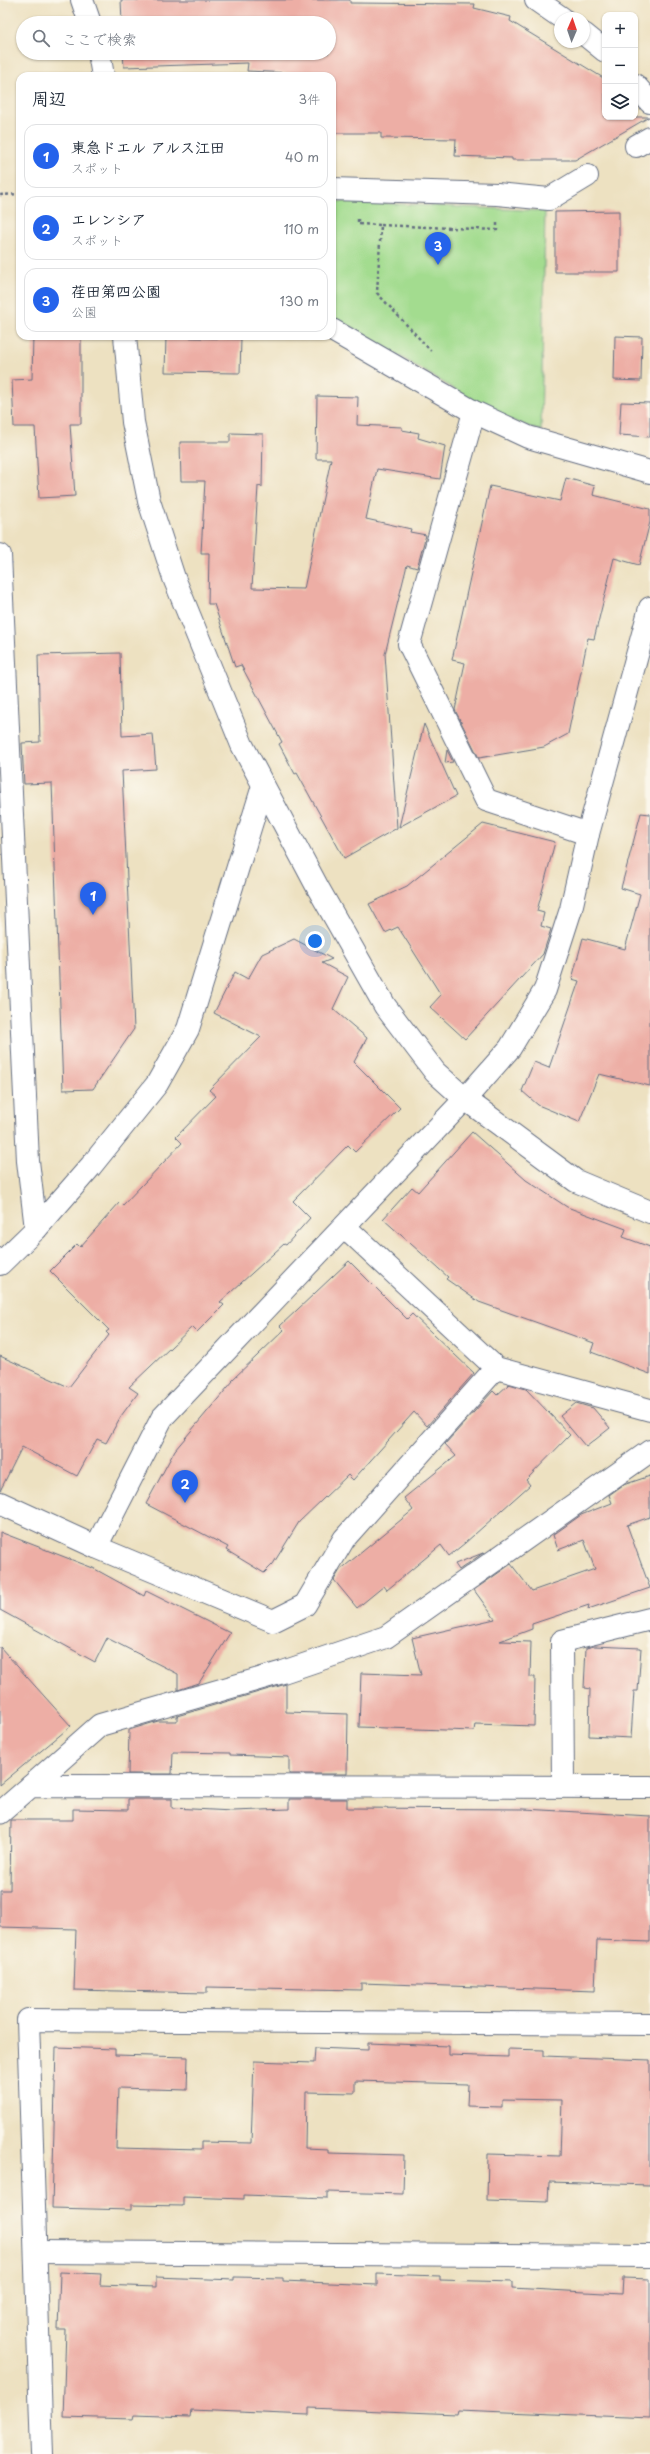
<!DOCTYPE html>
<html lang="ja">
<head>
<meta charset="utf-8">
<style>
  body { margin:0; font-family:"Playpen Sans","Klee One",sans-serif; background:#f2f2f3; color:#1f2937 }
  .controls { position:absolute; right:12px; top:12px; display:grid; overflow:hidden; border-radius:8px; box-shadow:0 1px 3px #0004 }
  .controls button { width:36px; height:36px; display:grid; place-items:center; padding:0; border:0; border-bottom:1px solid #e0e1e3; background:#fff; color:#1f2937; font:20px sans-serif }
  .compass { position:absolute; left:554px; top:12px; width:36px; height:36px; border-radius:50%; background:#fff; box-shadow:0 1px 3px #0004; rotate:2deg }
  .you { position:absolute; left:315px; top:941px; width:14px; height:14px; margin:-10px; border:3px solid #fff; border-radius:50%; background:#1a73e8; box-shadow:0 0 0 6px #1a73e833 }
  .badge { display:grid; place-items:center; width:26px; height:26px; border-radius:50%; background:#2563eb; color:#fff; font-size:13px; font-weight:700 }
  .pin { position:absolute; translate:-50% -33px; filter:drop-shadow(0 1px 2px #0008) }
  .pin::after { content:''; position:absolute; top:21px; width:14px; height:12px; background:inherit; clip-path:polygon(0 0,100% 0,50% 100%) }
  .list { margin:0; padding:0; list-style:none }
  h2 { display:flex; justify-content:space-between; align-items:center; height:52px; margin:0; padding:0 16px; font-size:17px }
  h2 small { font-size:13px; font-weight:400; color:#747a83 }
  .list li { display:grid; grid-template-columns:26px 1fr auto; gap:12px; align-items:center; box-sizing:border-box; height:64px; margin:0 8px 8px; padding:0 8px; border:1px solid #e0e1e3; border-radius:12px }
  .list b { display:block; font-size:15px; white-space:nowrap }
  .list p { margin:0; font-size:13px; white-space:nowrap; color:#747a83 }
  .list em { font-size:13px; font-style:normal; color:#747a83 }
  .icon { flex:none; width:22px; height:22px; fill:none; stroke:currentColor; stroke-width:2; stroke-linecap:round; stroke-linejoin:round }
  .map { position:relative; flex:none; width:650px; height:2454px; overflow:hidden }
  .search { position:absolute; background:#fff; box-shadow:0 1px 3px #0004; left:16px; top:16px; width:320px; height:44px; display:flex; align-items:center; gap:10px; box-sizing:border-box; padding:0 14px; border-radius:22px; color:#747a83; font-size:15px }
  .panel { position:absolute; background:#fff; box-shadow:0 1px 3px #0004; left:16px; top:72px; width:320px; height:268px; border-radius:12px }
  .map>svg:first-child { display:block }
  .green { fill:#a3dc8f; stroke:#5f8676 }
  .building { fill:#edaea5 }
  .lines { fill:none; stroke-linecap:round; stroke-linejoin:round }
  .minor-casing { stroke:#646d81; stroke-width:24 }
  .path { stroke:#646d81; stroke-width:2.5; stroke-dasharray:3 3; stroke-linecap:butt }
  .minor { stroke:#fff; stroke-width:22 }
</style>
</head>
<body>
<div class="map">
<svg width="650" height="2454" viewBox="0 0 650 2454">
  <rect width="100%" height="100%" fill="#fbf7ec"/>
  <filter id="ink" filterUnits="userSpaceOnUse"><feTurbulence type="fractalNoise" baseFrequency=".025" numOctaves="2"/><feDisplacementMap in="SourceGraphic" scale="8" xChannelSelector="R" yChannelSelector="G"/><feConvolveMatrix kernelMatrix="1 2 1 2 8 2 1 2 1" color-interpolation-filters="sRGB"/></filter>
  <filter id="wash" filterUnits="userSpaceOnUse"><feTurbulence type="fractalNoise" baseFrequency=".012" numOctaves="4" result="noise"/><feDisplacementMap in="SourceGraphic" scale="16" xChannelSelector="R" yChannelSelector="G"/><feGaussianBlur stdDeviation="0.9" result="paint"/><feColorMatrix in="noise" values="0 0 0 0 0 0 0 0 0 0 0 0 0 0 0 0 0 1.4 0 .05"/><feComposite in="paint" operator="in"/></filter>
  <g filter="url(#wash)">
    <rect width="100%" height="100%" fill="#ede1c1"/>
    <polygon class="green" points="332,201 545,211 541,431 497,415 350,326 332,318"/>
    <g id="blocks">
      <g class="building">
        <polygon points="121,0 350,0 350,3 475,4 474,8 511,17 510,21 605,79 605,117 649,117 575,160 512,160 512,158 455,156 456,139 381,138 381,133 332,133 332,75 247,71 248,63 124,67 123,53 329,53 329,23 122,23"/>
        <polygon points="619,211 619,272 555,272 555,212"/>
        <polygon points="33,336 81,336 81,424 70,424 75,496 39,498 35,427 14,427 12,380 32,379"/>
        <polygon points="615,336 642,337 641,381 614,380"/>
        <polygon points="166,337 241,339 240,373 165,372"/>
        <polygon points="317,396 358,397 357,425 402,427 402,430 419,433 418,438 445,446 440,479 377,469 366,519 411,529 410,532 426,535 417,568 407,565 385,654 397,828 344,858 297,773 295,774 279,744 282,742 241,665 235,667 214,604 208,604 209,553 201,553 205,481 181,481 180,442 230,442 230,433 263,434 262,487 258,486 252,588 304,589 331,459 316,459"/>
        <polygon points="621,402 650,403 650,437 619,435"/>
        <polygon points="566,478 595,486 593,495 650,509 650,522 639,565 614,558 594,639 588,638 568,734 544,747 479,758 455,710 465,663 452,660 490,486 560,501"/>
        <polygon points="120,653 122,736 153,734 156,769 122,771 134,1029 93,1089 63,1090 52,783 24,784 22,743 40,742 38,655"/>
        <polygon points="424,724 456,796 399,827"/>
        <polygon points="447,750 453,762 445,763"/>
        <polygon points="641,813 650,814 650,1086 599,1074 579,1122 538,1105 522,1091 534,1062 549,1068 579,981 572,979 583,938 625,949 640,894 621,888"/>
        <polygon points="483,824 555,842 537,911 544,913 541,926 551,929 543,954 465,1039 430,1007 441,995 398,927 385,933 369,904 407,886"/>
        <polygon points="294,939 332,959 322,963 348,977 333,1009 367,1038 354,1062 400,1108 355,1152 348,1145 293,1201 310,1218 286,1245 284,1244 220,1302 224,1305 197,1332 192,1327 129,1387 138,1393 121,1416 106,1443 97,1439 77,1476 22,1447 0,1491 0,1356 69,1387 109,1335 106,1332 109,1330 50,1271 77,1244 80,1247 119,1203 122,1206 182,1143 176,1137 216,1096 209,1090 261,1037 214,1013 235,972 248,979 262,954"/>
        <polygon points="472,1132 526,1180 567,1207 626,1229 623,1237 650,1247 650,1374 591,1352 594,1343 479,1302 446,1279 448,1277 383,1219 412,1187 418,1192"/>
        <polygon points="349,1261 407,1319 412,1314 474,1373 427,1426 414,1412 353,1480 348,1475 299,1522 273,1564 264,1573 226,1550 228,1547 146,1504 175,1450 233,1381 232,1380 284,1330 280,1326"/>
        <polygon points="509,1384 526,1389 570,1435 526,1480 530,1485 465,1543 449,1556 441,1545 387,1590 384,1586 357,1608 334,1580 340,1570 413,1510 404,1498 456,1456 445,1444 493,1391 497,1395"/>
        <polygon points="576,1403 593,1408 610,1428 586,1447 560,1416"/>
        <polygon points="650,1476 650,1517 627,1525 650,1588 588,1609 589,1605 532,1624 532,1629 500,1641 531,1642 530,1677 535,1677 534,1726 475,1724 474,1731 359,1727 361,1673 421,1675 412,1638 495,1619 474,1590 511,1564 532,1591 595,1569 584,1540 558,1550 553,1535 581,1515 612,1503 609,1495 623,1485"/>
        <polygon points="0,1532 93,1568 144,1596 146,1591 230,1633 199,1683 178,1690 178,1674 107,1638 95,1662 0,1610"/>
        <polygon points="483,1553 459,1570 455,1564"/>
        <polygon points="594,1646 641,1648 638,1691 634,1691 631,1738 589,1736 590,1689 584,1688 586,1648"/>
        <polygon points="0,1647 71,1726 0,1785"/>
        <polygon points="286,1684 286,1712 348,1714 347,1774 289,1774 289,1757 230,1755 230,1753 173,1752 172,1774 128,1774 129,1730 158,1721 177,1721 177,1716"/>
        <polygon points="128,1799 172,1799 172,1808 233,1811 289,1809 289,1799 347,1799 347,1808 524,1809 650,1816 650,1942 597,1940 595,1991 361,1983 361,1990 207,1987 207,1993 74,1990 76,1929 0,1927 0,1890 10,1890 11,1820 73,1820 73,1809 128,1810"/>
        <polygon points="368,2043 449,2046 449,2055 508,2057 508,2049 544,2050 544,2056 650,2060 650,2185 549,2182 548,2202 487,2200 488,2154 560,2156 562,2100 502,2099 502,2107 467,2106 468,2084 355,2081 355,2093 306,2092 305,2148 328,2149 328,2153 404,2155 403,2194 327,2192 327,2198 244,2195 244,2199 183,2197 183,2206 131,2205 131,2210 52,2208 56,2047 115,2049 115,2055 188,2057 187,2090 118,2088 116,2148 201,2150 201,2142 251,2143 254,2061 314,2063 315,2048 368,2050"/>
        <polygon points="60,2272 101,2274 100,2285 156,2287 156,2277 234,2280 234,2277 283,2278 283,2281 377,2285 377,2274 440,2276 440,2280 512,2282 512,2288 622,2294 623,2278 650,2279 650,2418 458,2410 457,2414 309,2408 309,2415 191,2410 190,2417 134,2415 133,2419 63,2417 66,2330 58,2330"/>
      </g>
    </g>
  </g>
  <g filter="url(#ink)">
    <use href="#blocks" fill-opacity="0" stroke="#646d81" stroke-width="1"/>
    <g class="lines">
      <defs>
        <g id="minor">
          <polyline points="82,0 90,23"/>
          <polyline points="536,0 562,18"/>
          <polyline points="584,34 605,51"/>
          <polyline points="99,53 103,76"/>
          <polyline points="635,85 650,102"/>
          <polyline points="636,146 650,138"/>
          <polyline points="332,189 497,194 549,199 587,176"/>
          <polyline points="332,330 474,412 528,437 650,472"/>
          <polyline points="125,336 133,422 149,501 174,578 242,745 318,888 385,1006 435,1072 465,1099 576,1181 650,1212"/>
          <polyline points="474,412 409,644 486,800 588,834"/>
          <polyline points="0,555 28,1161 36,1229"/>
          <polyline points="345,1227 496,1368 650,1410"/>
          <polyline points="0,1264 36,1229 91,1166 157,1084 188,1029 263,786"/>
          <polyline points="0,1503 96,1547 273,1621 305,1605 344,1539 496,1368"/>
          <polyline points="96,1547 162,1418 465,1099 510,1048 545,990 571,909 588,834 650,608"/>
          <polyline points="563,1785 562,1641 650,1619"/>
          <polyline points="31,1786 100,1725 283,1672 386,1637 650,1451"/>
          <polyline points="0,1813 31,1786 650,1787"/>
          <polyline points="36,2252 650,2256"/>
          <polyline points="42,2454 28,2020 650,2024"/>
        </g>
      </defs>
      <use href="#minor" class="minor-casing"/>
      <g class="path">
        <polyline points="0,195 20,194"/>
        <polyline points="358,219 358,224 381,225 377,293 431,351"/>
        <polyline points="381,225 497,230 497,223"/>
      </g>
      <use href="#minor" class="minor"/>
    </g>
  </g>
</svg>
<div class="controls">
<button>+</button>
<button>−</button>
<button><svg class="icon" aria-label="layers" viewBox="0 0 24 24"><path d="M12 4l9 5-9 5-9-5zM3 14l9 5 9-5"/></svg></button>
</div>
<svg class="compass" viewBox="-18 -18 36 36"><path d="M0-13l5 13h-10z" fill="#e53935"/><path d="M0 13l5-13h-10z" fill="#747a83"/></svg>
<div class="you"></div>
<div class="pin badge" style="left:93px;top:915px">1</div>
<div class="pin badge" style="left:185px;top:1503px">2</div>
<div class="pin badge" style="left:438px;top:265px">3</div>
<div class="search"><svg class="icon" aria-label="search" viewBox="0 0 24 24"><circle cx="10" cy="10" r="6"/><path d="M15 15l6 6"/></svg>ここで検索</div>
<section class="panel">
<h2>周辺<small>3件</small></h2>
<ul class="list">
<li><span class="badge">1</span><div><b>東急ドエル アルス江田</b><p>スポット</p></div><em>40 m</em></li>
<li><span class="badge">2</span><div><b>エレンシア</b><p>スポット</p></div><em>110 m</em></li>
<li><span class="badge">3</span><div><b>荏田第四公園</b><p>公園</p></div><em>130 m</em></li>
</ul>
</section>
</div>
</body>
</html>
